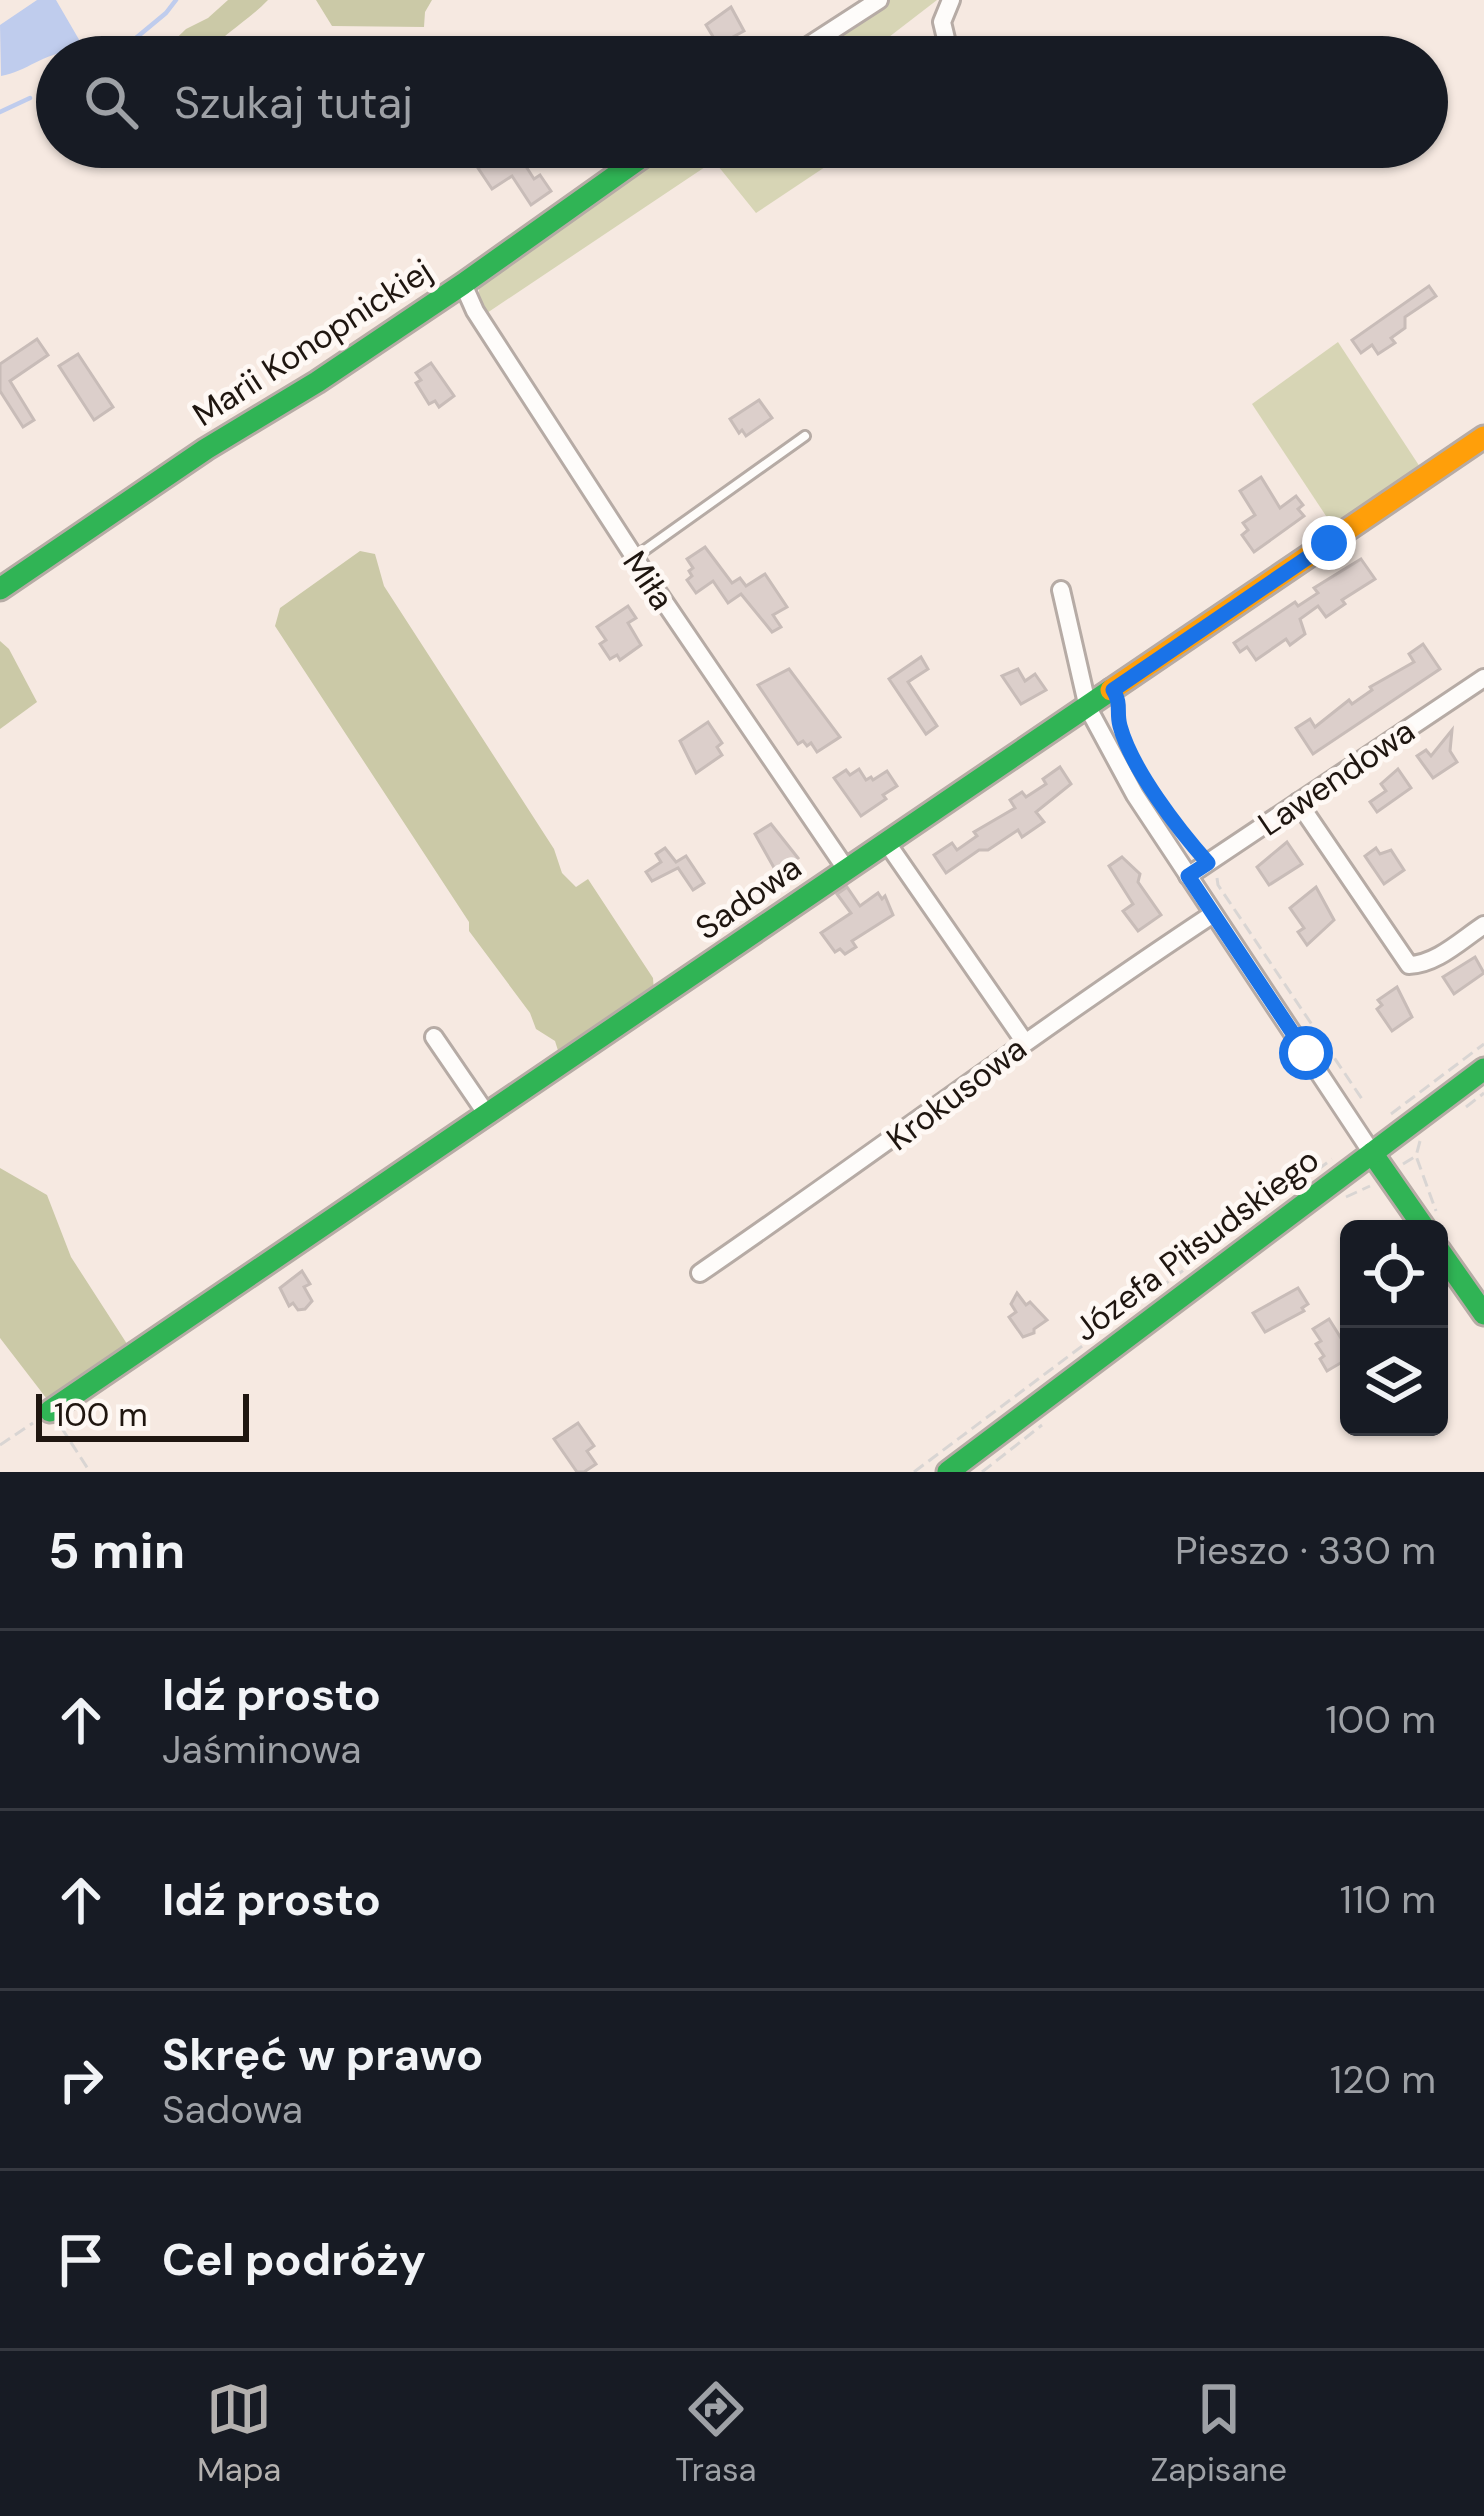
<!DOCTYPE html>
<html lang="pl">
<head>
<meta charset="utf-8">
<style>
  body { margin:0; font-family:"DM Sans",sans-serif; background:#242831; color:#f1f3f6 }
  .controls { position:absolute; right:36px; bottom:36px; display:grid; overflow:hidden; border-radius:18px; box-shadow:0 3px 9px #0004 }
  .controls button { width:108px; height:108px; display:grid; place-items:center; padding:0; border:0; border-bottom:3px solid #363941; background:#171b24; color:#f1f3f6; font:60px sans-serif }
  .scale { position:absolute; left:36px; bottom:30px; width:213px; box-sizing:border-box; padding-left:12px; border:6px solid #1f1610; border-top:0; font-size:33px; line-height:42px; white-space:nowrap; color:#1f1610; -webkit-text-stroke:9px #fef8f4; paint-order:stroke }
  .stop { position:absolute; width:36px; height:36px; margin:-27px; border:9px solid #1a73e8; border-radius:50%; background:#fff }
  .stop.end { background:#1a73e8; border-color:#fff; box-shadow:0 3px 12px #0008 }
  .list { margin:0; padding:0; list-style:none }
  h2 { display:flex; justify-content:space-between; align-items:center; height:156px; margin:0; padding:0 48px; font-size:51px }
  h2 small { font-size:39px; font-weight:400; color:#9ea1a6 }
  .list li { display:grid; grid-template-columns:78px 1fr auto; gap:36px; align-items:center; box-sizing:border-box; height:180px; padding:0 48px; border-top:3px solid #363941 }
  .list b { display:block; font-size:45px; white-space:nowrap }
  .list p { margin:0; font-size:39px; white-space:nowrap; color:#9ea1a6 }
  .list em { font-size:39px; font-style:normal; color:#9ea1a6 }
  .icon { flex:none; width:66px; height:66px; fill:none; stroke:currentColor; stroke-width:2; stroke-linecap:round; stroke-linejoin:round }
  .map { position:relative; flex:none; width:1484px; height:1472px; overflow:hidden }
  .search { position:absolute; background:#171b24; box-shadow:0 3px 9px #0004; left:36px; right:36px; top:36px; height:132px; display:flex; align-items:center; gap:30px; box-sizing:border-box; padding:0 42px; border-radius:66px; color:#9ea1a6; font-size:45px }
  .sheet { height:876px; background:#171b24 }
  nav { display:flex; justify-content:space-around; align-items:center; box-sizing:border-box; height:168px; border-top:3px solid #363941; background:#171b24; font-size:33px; color:#9ea1a6 }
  nav a { display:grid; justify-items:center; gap:6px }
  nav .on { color:#b4b1af }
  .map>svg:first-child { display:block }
  .green { fill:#d7d5b5 }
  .forest { fill:#cbc9a7 }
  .water { fill:#bfcced }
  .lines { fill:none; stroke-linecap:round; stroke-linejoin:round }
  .stream { stroke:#bfcced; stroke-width:4.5 }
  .building { fill:#dccfcb; stroke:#c8bcb8; stroke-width:3 }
  .lane-casing { stroke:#b6aba5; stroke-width:14 }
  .street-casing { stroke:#b6aba5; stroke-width:22 }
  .fast-casing { stroke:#b6aba5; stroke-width:27 }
  .slow-casing { stroke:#b6aba5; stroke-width:27 }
  .path { stroke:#d9d5d3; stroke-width:3; stroke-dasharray:12 6; stroke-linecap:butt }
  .lane { stroke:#fefcfa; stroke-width:8 }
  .street { stroke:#fefcfa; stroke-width:16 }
  .fast { stroke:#30b455; stroke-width:21 }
  .slow { stroke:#ff9f0a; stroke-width:21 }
  .route { stroke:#1a73e8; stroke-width:15 }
  .labels { text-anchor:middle; stroke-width:10; stroke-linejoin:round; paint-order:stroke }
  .street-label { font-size:33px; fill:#1f1610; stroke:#fef8f4 }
</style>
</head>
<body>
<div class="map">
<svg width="1484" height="1472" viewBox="0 0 1484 1472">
  <rect width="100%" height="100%" fill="#f6e9e1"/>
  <g class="green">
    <polygon points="886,0 937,0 863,57 804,57"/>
    <polygon points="674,147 855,147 756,213 714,161 487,313 479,301 479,284"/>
    <polygon points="1338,342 1420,467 1334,528 1252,404"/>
  </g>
  <g class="forest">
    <path d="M 228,0 L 268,0 C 248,21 223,34 203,57 L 157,57 L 186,29 L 208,18 Z"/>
    <polygon points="316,0 432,0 425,12 424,27 332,26"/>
    <polygon points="360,551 375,554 384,586 554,849 562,873 576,887 588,879 653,978 654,992 561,1060 555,1041 536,1029 530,1013 469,931 469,922 275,626 280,608"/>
    <polygon points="0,641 9,649 37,702 0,729"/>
    <polygon points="0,1168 47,1195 71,1257 129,1347 50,1403 0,1338"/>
  </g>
  <path class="water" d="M 37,0 L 56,0 L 81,43 L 71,52 C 45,52 26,72 1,76 L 0,25 Z"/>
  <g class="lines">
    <g class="stream">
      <polyline points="113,57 166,13 176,0"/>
      <polyline points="42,93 57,85"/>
      <polyline points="0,112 30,98"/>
    </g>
  </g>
  <g class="building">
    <polygon points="731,7 744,31 718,45 706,25"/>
    <polygon points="515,147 534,147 520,157 534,179 540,175 551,191 531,205 512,176 492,189 478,168"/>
    <polygon points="1429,286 1436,296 1405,317 1405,328 1391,338 1395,343 1378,354 1372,345 1361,353 1352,340"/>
    <polygon points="37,339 48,355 10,381 34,420 23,427 0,391 0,364"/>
    <polygon points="78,354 113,407 94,420 59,366"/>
    <polygon points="431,363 454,396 439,407 435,401 429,404 416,383 421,380 416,373"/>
    <polygon points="759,400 772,418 746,436 742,430 739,433 730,419"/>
    <polygon points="1261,477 1280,508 1296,496 1303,505 1298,509 1304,516 1254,552 1242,535 1248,530 1243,523 1255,515 1240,491"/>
    <polygon points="705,547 732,583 740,578 746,586 765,574 787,607 773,615 781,627 772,632 741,594 728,603 713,581 696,593 687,580 692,576 689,571 693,568 687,559"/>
    <polygon points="1361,559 1375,579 1342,600 1345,604 1326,617 1318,606 1300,619 1305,634 1290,645 1286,639 1256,660 1247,647 1240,652 1234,643 1295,602 1298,606 1318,593 1314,588"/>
    <polygon points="628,606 636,618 628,623 641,645 620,660 617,655 610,659 600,644 606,640 597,627"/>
    <polygon points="1423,644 1440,669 1313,754 1296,728 1310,719 1315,727 1349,700 1352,704 1372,690 1370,687 1414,662 1409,654"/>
    <polygon points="921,657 928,669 908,682 937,726 926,734 889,679"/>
    <polygon points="789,669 840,737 817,752 811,743 807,746 803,741 798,744 758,685"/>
    <polygon points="1018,669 1025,681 1035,674 1046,690 1021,704 1002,676"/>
    <polygon points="708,722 722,743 717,747 722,755 696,773 680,741"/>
    <polygon points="1452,730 1450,751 1457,762 1433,778 1417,756 1426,750 1431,756"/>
    <polygon points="1060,767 1071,784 1036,812 1044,822 1022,837 1018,830 988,850 979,850 946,873 934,855 952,843 957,850 977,836 974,832 1015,808 1010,800 1022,792 1026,797 1046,784 1043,779"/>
    <polygon points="859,769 866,780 871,777 873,780 887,771 897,786 883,795 886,799 861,816 834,778 846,770 850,775"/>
    <polygon points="1398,769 1411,788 1377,812 1370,802 1386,791 1381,784"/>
    <polygon points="771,824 798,858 777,873 755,834"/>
    <polygon points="1287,842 1302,864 1269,885 1257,867"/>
    <polygon points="665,848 676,862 686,856 704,883 693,890 678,868 652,881 646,872 661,862 656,854"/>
    <polygon points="1376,848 1380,854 1391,850 1404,870 1384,884 1365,856"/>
    <polygon points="1122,857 1140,874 1138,882 1161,915 1138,931 1123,911 1133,904 1109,866"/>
    <polygon points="847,887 860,906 878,893 882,899 885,896 893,915 852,941 856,947 845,954 840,949 835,952 821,933 851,913 837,894"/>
    <polygon points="1316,887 1334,920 1307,945 1298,932 1304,928 1290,908"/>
    <polygon points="1475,957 1484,973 1454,994 1443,977"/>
    <polygon points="1397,987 1412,1017 1392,1031 1377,1009 1382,1005 1378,1000"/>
    <polygon points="302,1271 310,1284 304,1287 312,1301 305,1309 298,1310 293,1303 289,1306 280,1288"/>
    <polygon points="1298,1288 1308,1304 1302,1308 1304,1311 1265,1332 1253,1313"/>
    <polygon points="1017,1293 1026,1305 1030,1302 1047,1320 1034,1329 1034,1333 1023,1337 1009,1317 1016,1312 1011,1304"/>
    <polygon points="1329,1319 1349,1351 1349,1358 1327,1371 1320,1359 1324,1356 1316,1344 1321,1341 1313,1329"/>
    <polygon points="578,1423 594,1446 587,1451 596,1464 584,1472 577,1472 554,1439"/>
  </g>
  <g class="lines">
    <defs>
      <polyline id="lane" points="635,557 805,436"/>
      <g id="street">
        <polyline points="948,47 942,22 951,0"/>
        <polyline points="791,57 879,0"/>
        <polyline points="463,284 475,311 646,575 846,869"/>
        <polyline points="1061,590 1088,708 1135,795 1372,1153"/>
        <path d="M 1298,802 L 1409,965 C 1437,964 1461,940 1484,925"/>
        <polyline points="887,843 1024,1041"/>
        <polyline points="1188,876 1484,678"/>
        <polyline points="434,1037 488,1116"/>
        <path d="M 700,1273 C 872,1155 1039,1029 1213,914"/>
      </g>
      <g id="fast">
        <polyline points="0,589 206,449 317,382 463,284 656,147"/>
        <polyline points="1372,1153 1425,1229"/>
        <polyline points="1439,1250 1484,1314"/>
        <polyline points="50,1411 1111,690"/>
        <polyline points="948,1472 1484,1069"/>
      </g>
      <polyline id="slow" points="1111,690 1484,437"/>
    </defs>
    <use href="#lane" class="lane-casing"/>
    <use href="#street" class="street-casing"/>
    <use href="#fast" class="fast-casing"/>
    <use href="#slow" class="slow-casing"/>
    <g class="path">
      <polyline points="1120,704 1119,724 1145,775 1198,851"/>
      <polyline points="1217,878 1218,885 1364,1102"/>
      <polyline points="1466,1107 1484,1093"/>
      <polyline points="1391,1114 1484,1044"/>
      <polyline points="1420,1141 1416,1156 1436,1211"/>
      <polyline points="1403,1164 1416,1156"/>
      <polyline points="1346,1197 1370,1186"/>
      <polyline points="61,1427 90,1472"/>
      <polyline points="0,1445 33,1423"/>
      <polyline points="914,1472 1332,1159"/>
      <polyline points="982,1472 1042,1425"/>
    </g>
    <use href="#lane" class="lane"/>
    <use href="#street" class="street"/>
    <use href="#fast" class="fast"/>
    <use href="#slow" class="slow"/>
  </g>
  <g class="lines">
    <path class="route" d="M 1306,1053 L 1188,876 L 1208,863 C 1178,829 1132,770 1120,726 C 1116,712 1122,704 1113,690 L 1329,543"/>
  </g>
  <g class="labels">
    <g class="street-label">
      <text transform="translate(312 342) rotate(-33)" y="12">Marii Konopnickiej</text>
      <text transform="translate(649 580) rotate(56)" y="12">Miła</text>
      <text transform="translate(1336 777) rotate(-34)" y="12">Lawendowa</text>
      <text transform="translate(748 897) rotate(-35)" y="12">Sadowa</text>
      <text transform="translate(956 1093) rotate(-37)" y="12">Krokusowa</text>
      <text transform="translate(1196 1244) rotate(-37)" y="12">Józefa Piłsudskiego</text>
    </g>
  </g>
</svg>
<div class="controls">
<button><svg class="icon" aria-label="locate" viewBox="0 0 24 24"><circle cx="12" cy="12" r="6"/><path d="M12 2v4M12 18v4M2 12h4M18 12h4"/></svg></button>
<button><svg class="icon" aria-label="layers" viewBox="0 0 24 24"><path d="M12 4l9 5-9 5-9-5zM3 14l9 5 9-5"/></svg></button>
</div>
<div class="scale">100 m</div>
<div class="stop" style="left:1306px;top:1053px"></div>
<div class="stop end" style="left:1329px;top:543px"></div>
<div class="search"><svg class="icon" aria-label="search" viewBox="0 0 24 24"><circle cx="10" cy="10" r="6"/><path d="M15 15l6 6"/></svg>Szukaj tutaj</div>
</div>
<section class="sheet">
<h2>5 min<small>Pieszo · 330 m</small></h2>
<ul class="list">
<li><svg class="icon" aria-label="ahead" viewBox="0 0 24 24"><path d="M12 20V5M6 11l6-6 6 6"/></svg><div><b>Idź prosto</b><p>Jaśminowa</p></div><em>100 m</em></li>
<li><svg class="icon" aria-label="ahead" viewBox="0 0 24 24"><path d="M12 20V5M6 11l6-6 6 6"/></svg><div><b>Idź prosto</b></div><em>110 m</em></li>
<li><svg class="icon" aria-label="right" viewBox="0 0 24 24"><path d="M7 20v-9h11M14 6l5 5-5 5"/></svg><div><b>Skręć w prawo</b><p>Sadowa</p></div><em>120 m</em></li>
<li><svg class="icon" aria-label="arrive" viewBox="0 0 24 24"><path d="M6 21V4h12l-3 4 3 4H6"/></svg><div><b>Cel podróży</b></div></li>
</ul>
</section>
<nav>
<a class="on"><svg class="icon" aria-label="map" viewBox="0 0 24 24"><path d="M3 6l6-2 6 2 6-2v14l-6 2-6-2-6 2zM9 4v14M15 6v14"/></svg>Mapa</a>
<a><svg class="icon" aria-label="directions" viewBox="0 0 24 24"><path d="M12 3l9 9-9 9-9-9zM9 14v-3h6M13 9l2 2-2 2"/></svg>Trasa</a>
<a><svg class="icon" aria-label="saved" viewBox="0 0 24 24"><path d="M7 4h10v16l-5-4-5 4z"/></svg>Zapisane</a>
</nav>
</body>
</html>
